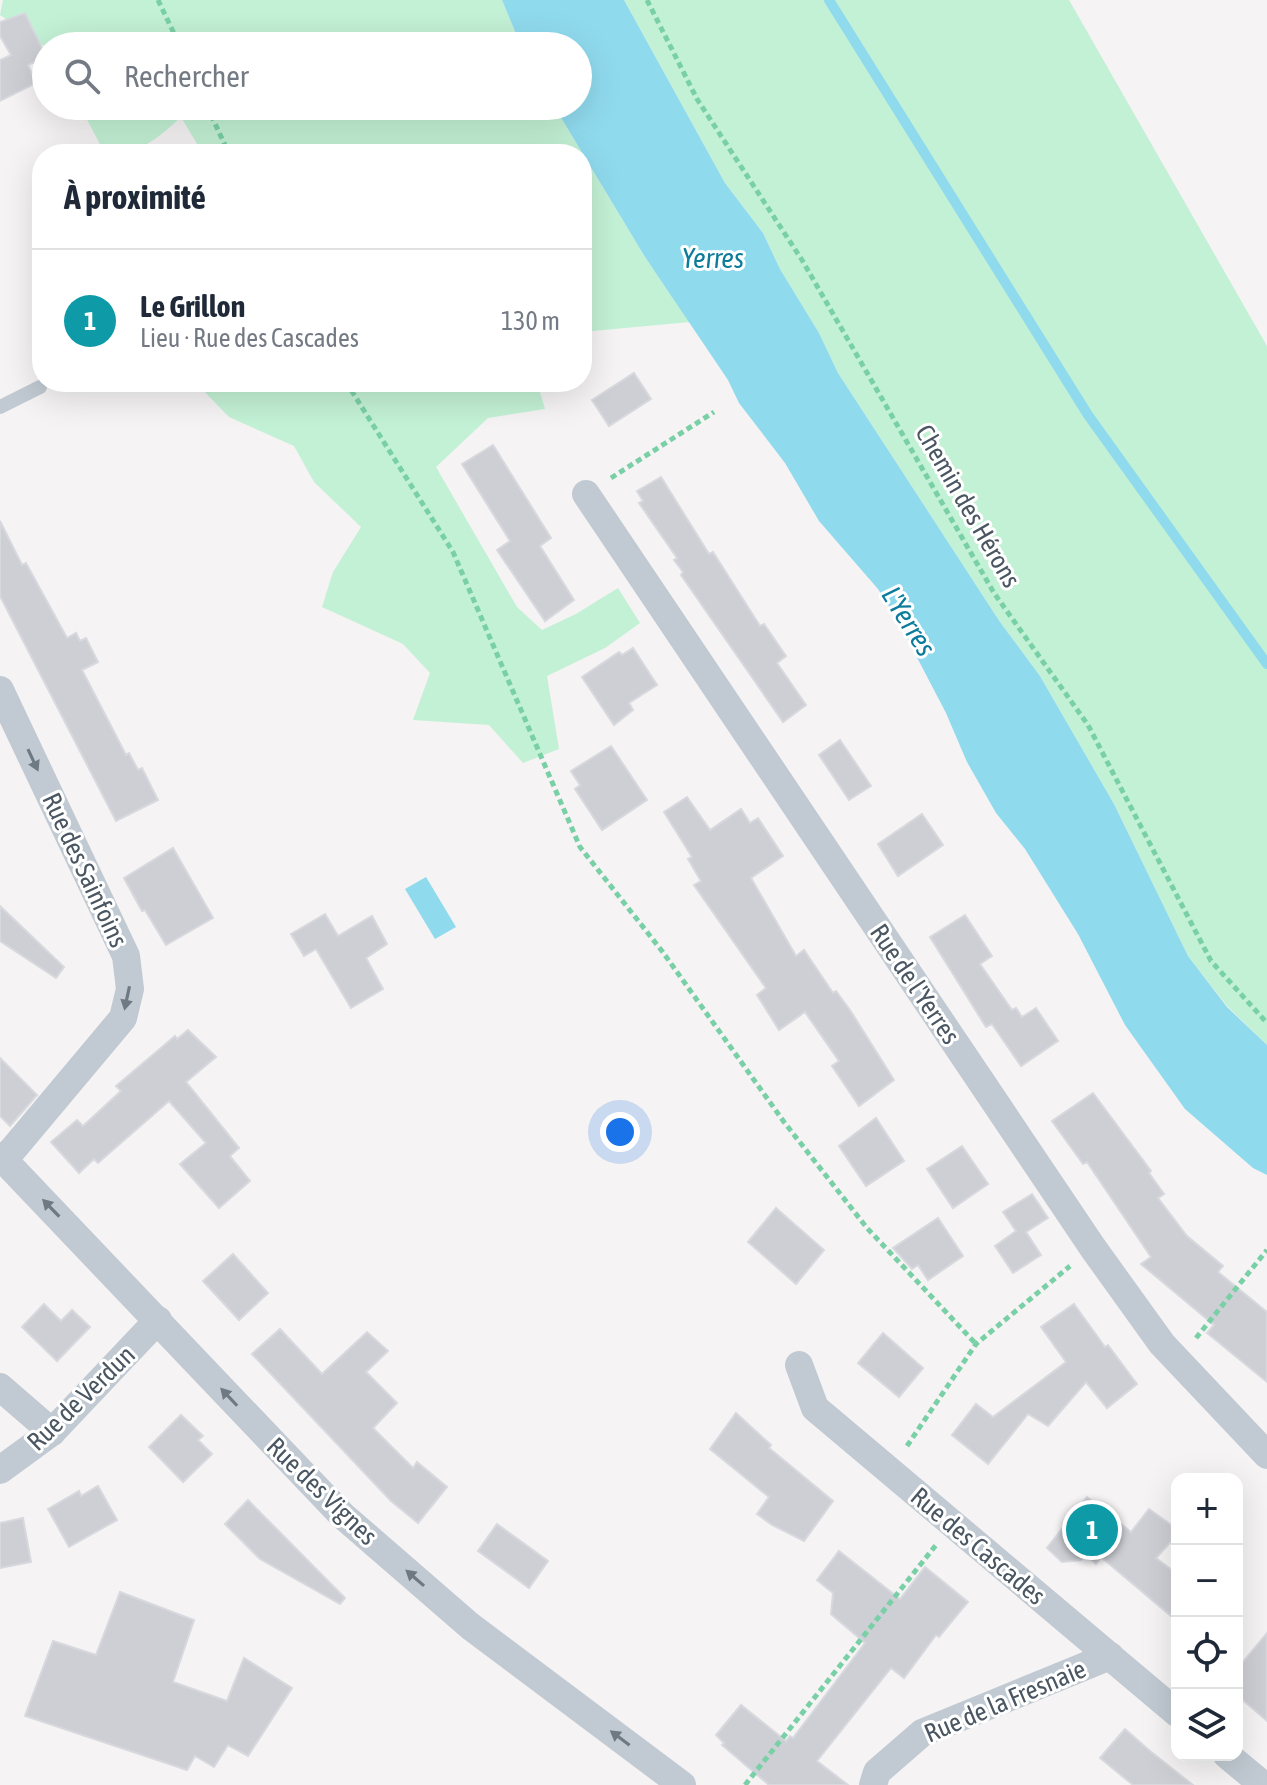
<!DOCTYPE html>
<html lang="fr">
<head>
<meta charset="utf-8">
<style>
  body { margin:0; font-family:"Asap Condensed",sans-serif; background:#f6f6f7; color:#1f2937 }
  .controls { position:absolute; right:24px; bottom:24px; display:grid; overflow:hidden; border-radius:16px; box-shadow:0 8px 32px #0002 }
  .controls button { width:72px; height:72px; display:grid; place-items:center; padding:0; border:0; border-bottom:2px solid #e0e1e3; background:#fff; color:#1f2937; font:40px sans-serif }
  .you { position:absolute; left:620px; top:1132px; width:28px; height:28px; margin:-20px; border:6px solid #fff; border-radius:50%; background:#1a73e8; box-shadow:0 0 0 12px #1a73e833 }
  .badge { display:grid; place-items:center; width:52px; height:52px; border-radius:50%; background:#0b8043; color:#fff; font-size:26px; font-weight:700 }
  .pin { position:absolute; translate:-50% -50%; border:4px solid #fff; box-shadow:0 2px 8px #0006 }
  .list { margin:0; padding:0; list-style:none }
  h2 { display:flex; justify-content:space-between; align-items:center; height:104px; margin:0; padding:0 32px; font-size:34px }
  h2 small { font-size:26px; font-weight:400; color:#747a83 }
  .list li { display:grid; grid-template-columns:52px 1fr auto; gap:24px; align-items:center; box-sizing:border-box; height:144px; padding:0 32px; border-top:2px solid #e0e1e3 }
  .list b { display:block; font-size:30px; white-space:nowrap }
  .list p { margin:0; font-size:26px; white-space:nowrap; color:#747a83 }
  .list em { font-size:26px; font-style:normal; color:#747a83 }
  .icon { flex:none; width:44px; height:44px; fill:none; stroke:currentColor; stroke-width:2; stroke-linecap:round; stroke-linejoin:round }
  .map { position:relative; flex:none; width:1267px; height:1785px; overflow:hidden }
  .search { position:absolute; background:#fff; box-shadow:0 8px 32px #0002; left:32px; top:32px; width:560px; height:88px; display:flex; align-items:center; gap:20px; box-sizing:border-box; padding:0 28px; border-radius:44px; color:#747a83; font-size:30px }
  .panel { position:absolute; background:#fff; box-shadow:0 8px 32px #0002; left:32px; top:144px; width:560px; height:248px; border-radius:32px }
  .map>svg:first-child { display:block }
  .green { fill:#c3f1d5 }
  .water { fill:#90daee }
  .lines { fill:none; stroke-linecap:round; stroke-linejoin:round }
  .stream { stroke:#90daee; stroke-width:10 }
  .building { fill:#cdcfd5; stroke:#d7d9de; stroke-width:2 }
  .path { stroke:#7ad0a6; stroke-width:5; stroke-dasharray:6 4; stroke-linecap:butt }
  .lane { stroke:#c1cad2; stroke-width:14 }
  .street { stroke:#c1cad2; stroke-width:28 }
  .oneway { fill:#6e7983 }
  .labels { text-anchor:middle; stroke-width:6; stroke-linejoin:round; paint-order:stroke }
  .street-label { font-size:26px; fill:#4a5661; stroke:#fff }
  .water-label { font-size:28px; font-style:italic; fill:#0c7c9b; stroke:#fff }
</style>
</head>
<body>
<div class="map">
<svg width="1267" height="1785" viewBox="0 0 1267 1785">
  <rect width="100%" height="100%" fill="#f5f3f3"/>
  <g class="green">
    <polygon points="3,0 502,0 521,46 46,47 0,15"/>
    <polygon points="624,0 1069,0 1267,346 1267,1045 1227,1006 1188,956 1114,804 1040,676 1000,622 838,373 819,333 780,269 763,233 725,183"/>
    <path d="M 80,106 L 554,106 L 645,257 L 690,322 L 582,332 L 582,154 L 203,154 L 181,117 C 156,140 140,154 105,154 Z"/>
    <polygon points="195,382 537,382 545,409 488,418 436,467 517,607 542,630 576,614 618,588 640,623 605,648 547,676 559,749 523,763 489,725 413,720 430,673 403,644 322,607 333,572 361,527 314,482 294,446 229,417"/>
  </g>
  <g class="water">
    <polygon points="502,0 624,0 725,183 763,233 780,269 819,333 838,373 1000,622 1040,676 1114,804 1188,956 1227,1007 1267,1045 1267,1175 1253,1168 1185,1109 1125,1025 1078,934 1025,849 996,813 967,762 946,713 897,619 878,589 819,521 785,463 739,403 728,380 645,257 554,106 578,106 578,46 521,46"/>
    <polygon points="426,877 456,927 435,939 405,889"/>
  </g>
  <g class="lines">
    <polyline class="stream" points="829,0 1088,415 1267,664"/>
  </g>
  <g class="building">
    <polygon points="25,13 46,56 28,65 36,83 0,101 0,60 11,55 0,36 0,22"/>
    <polygon points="634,373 651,399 609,426 592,400"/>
    <polygon points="493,445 551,538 540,546 574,600 545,621 497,550 510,541 462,464"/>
    <polygon points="661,477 709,554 713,552 760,626 764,624 786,656 777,663 806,705 783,722 681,575 683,572 674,560 677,558 639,503 643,501 637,491"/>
    <polygon points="0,521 22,565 26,563 67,638 76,633 80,641 86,638 98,662 82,670 126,755 129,753 138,770 142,768 158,800 116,821 0,596"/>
    <polygon points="633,648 657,685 629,703 633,710 614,725 582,677 619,652 622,655"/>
    <polygon points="840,740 871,786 849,800 819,755"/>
    <polygon points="611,746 647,800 602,830 575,789 580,785 571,771"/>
    <polygon points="687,797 710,830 741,809 750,823 758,818 783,856 751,878 796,956 804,950 833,993 836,991 850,1010 894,1080 859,1106 832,1066 839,1061 805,1012 779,1030 757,995 766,988 694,885 701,881 688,859 692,857 664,812"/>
    <polygon points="922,814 943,845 898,876 878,844"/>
    <polygon points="173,848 213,918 166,945 145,910 142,911 124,878"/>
    <polygon points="0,906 64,967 56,978 0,941"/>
    <polygon points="325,914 338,936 372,916 387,944 366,958 383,989 351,1008 316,949 304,956 291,934"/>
    <polygon points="965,915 992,956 980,964 1012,1010 1016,1008 1022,1017 1036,1008 1058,1041 1021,1066 992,1024 986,1027 930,937"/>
    <polygon points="188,1030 216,1057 186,1082 239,1148 230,1156 250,1181 219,1208 180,1164 206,1143 169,1101 98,1163 94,1159 79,1173 51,1142 77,1120 83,1126 121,1091 116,1086 175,1036 177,1039"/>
    <polygon points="0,1058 37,1095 10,1126 0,1116"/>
    <polygon points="1093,1093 1151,1171 1149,1173 1164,1194 1158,1198 1187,1236 1223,1266 1218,1272 1267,1312 1267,1382 1207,1333 1214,1325 1141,1264 1151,1257 1087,1162 1083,1164 1052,1121"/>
    <polygon points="876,1118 904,1161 866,1186 839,1146"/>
    <polygon points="962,1146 988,1184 953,1208 927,1169"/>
    <polygon points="1032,1194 1048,1218 1026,1232 1041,1255 1013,1273 995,1246 1016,1231 1003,1212"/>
    <polygon points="776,1208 824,1250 796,1284 748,1242"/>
    <polygon points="938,1218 963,1256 928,1280 918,1265 912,1269 893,1248"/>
    <polygon points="233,1254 268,1293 239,1320 203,1281"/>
    <polygon points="44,1304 61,1321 72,1310 90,1327 57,1361 22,1327"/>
    <polygon points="1074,1304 1105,1347 1108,1345 1137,1384 1107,1408 1086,1382 1048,1426 1028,1414 988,1464 952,1435 976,1404 993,1417 1066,1362 1041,1327"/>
    <polygon points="280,1329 322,1374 367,1332 388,1351 366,1372 397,1403 373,1428 413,1468 417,1462 447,1487 418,1523 391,1501 252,1354"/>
    <polygon points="883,1333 923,1368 899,1397 858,1363"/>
    <polygon points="736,1413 771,1445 769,1448 833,1501 804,1541 772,1525 757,1514 769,1497 710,1449"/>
    <polygon points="181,1415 203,1436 198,1440 212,1454 183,1482 149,1447"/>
    <polygon points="98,1486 117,1520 69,1547 48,1509 79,1491 81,1496"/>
    <polygon points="1087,1497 1131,1532 1149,1509 1177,1529 1177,1535 1156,1558 1177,1574 1177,1621 1101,1557 1096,1564 1086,1554 1081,1560 1062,1562 1047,1548"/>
    <polygon points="248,1500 345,1598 340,1604 260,1559 225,1524"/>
    <polygon points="23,1518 31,1562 0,1568 0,1523"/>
    <polygon points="497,1524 548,1561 529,1588 478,1551"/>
    <polygon points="839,1551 900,1599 925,1567 968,1602 939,1637 936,1635 904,1678 891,1668 817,1761 848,1785 769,1785 722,1745 724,1743 716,1735 741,1705 786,1741 790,1736 793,1738 865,1643 831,1614 833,1593 817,1580"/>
    <polygon points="120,1592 194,1620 173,1682 227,1701 244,1658 292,1688 248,1756 228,1745 214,1767 195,1756 187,1770 25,1716 53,1641 96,1655"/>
    <polygon points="1267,1633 1267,1721 1237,1695 1237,1669"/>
    <polygon points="1125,1729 1150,1751 1193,1785 1133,1785 1100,1758"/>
  </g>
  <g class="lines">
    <g class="path">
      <polyline points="158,0 180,46"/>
      <polyline points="647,0 697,99 802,260 994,593 1088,725 1211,961 1267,1023"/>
      <polyline points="207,106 229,154"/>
      <polyline points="346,382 453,552 580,847 662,951 784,1122 867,1228 976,1344"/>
      <polyline points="611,478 714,412"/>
      <polyline points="1196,1338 1267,1250"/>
      <polyline points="907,1446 976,1344 1070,1266"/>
      <polyline points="745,1785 936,1545"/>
    </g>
    <polyline class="lane" points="0,407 40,387"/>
    <g class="street">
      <polyline points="586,494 1093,1248 1162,1344 1267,1455"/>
      <polyline points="0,690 126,956 130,989 123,1018 4,1160"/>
      <polyline points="0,1156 342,1515 470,1626 682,1785"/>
      <polyline points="799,1365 815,1408 1177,1713"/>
      <polyline points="0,1387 52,1432"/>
      <polyline points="0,1470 52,1432 158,1320"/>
      <polyline points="1227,1755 1263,1785"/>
      <polyline points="873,1785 877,1772 922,1733 1110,1656"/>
    </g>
  </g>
  <defs><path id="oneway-solid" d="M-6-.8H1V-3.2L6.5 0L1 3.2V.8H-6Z" transform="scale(2)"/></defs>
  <g class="oneway">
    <use href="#oneway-solid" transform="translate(33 760) rotate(65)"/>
    <use href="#oneway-solid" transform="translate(127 998) rotate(102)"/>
    <use href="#oneway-solid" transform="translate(51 1208) rotate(-134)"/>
    <use href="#oneway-solid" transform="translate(229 1397) rotate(-133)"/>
    <use href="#oneway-solid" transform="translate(415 1578) rotate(-139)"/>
    <use href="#oneway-solid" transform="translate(620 1738) rotate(-143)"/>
  </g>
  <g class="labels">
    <g class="street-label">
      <text transform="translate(968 506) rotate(60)" y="9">Chemin des Hérons</text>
      <text transform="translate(85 870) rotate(65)" y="9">Rue des Sainfoins</text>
      <text transform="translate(915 984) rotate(56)" y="9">Rue de l'Yerres</text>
      <text transform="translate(81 1398) rotate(-44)" y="9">Rue de Verdun</text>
      <text transform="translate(322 1491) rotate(44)" y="9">Rue des Vignes</text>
      <text transform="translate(978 1546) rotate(40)" y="9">Rue des Cascades</text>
      <text transform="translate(1005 1701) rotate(-23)" y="9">Rue de la Fresnaie</text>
    </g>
    <g class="water-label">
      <text x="713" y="268">Yerres</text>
      <text transform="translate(909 621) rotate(58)" y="10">L'Yerres</text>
    </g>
  </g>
</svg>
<div class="controls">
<button>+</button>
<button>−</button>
<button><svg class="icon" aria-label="locate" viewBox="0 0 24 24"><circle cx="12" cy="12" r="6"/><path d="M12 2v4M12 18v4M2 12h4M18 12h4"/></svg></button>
<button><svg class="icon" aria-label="layers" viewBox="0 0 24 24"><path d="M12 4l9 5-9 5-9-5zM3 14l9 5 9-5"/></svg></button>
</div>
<div class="you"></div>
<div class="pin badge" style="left:1092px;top:1530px;background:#0f9aa8">1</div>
<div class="search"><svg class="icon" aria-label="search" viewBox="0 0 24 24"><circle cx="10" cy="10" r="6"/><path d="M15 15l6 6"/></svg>Rechercher</div>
<section class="panel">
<h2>À proximité<small></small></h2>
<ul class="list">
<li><span class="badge" style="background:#0f9aa8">1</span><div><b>Le Grillon</b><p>Lieu · Rue des Cascades</p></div><em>130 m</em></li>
</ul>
</section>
</div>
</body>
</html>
